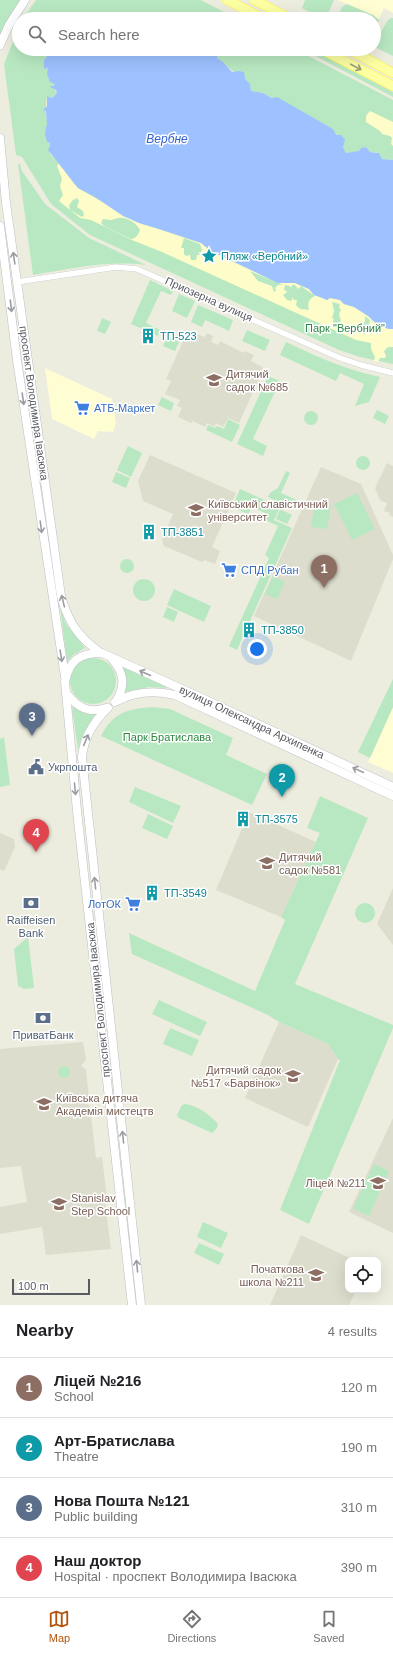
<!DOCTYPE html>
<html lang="en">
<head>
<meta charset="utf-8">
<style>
  body { margin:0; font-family:Arial,sans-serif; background:#f6f6f6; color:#202124 }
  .controls { position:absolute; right:12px; bottom:12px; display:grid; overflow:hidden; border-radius:8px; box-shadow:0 4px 16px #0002 }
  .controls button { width:36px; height:36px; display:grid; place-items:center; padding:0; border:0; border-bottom:1px solid #e0e0e0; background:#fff; color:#202124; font:20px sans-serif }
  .scale { position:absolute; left:12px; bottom:10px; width:78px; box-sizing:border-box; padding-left:4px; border:2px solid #585b62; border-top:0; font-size:11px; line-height:14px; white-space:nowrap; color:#585b62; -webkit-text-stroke:3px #fff; paint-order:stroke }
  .you { position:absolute; left:257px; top:649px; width:14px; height:14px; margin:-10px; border:3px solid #fff; border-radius:50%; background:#1a73e8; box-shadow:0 0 0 6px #1a73e833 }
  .badge { display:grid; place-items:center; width:26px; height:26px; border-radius:50%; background:#b45309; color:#fff; font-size:13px; font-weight:700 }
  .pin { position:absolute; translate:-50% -33px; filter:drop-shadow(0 1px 2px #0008) }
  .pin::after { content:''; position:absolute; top:21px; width:14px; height:12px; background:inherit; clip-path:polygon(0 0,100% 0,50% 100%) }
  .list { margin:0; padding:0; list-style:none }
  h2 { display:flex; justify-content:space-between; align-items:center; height:52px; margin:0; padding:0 16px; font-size:17px }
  h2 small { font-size:13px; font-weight:400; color:#757577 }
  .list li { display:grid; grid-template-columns:26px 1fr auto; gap:12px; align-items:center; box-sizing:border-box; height:60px; padding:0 16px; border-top:1px solid #e0e0e0 }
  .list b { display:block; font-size:15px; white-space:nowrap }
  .list p { margin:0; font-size:13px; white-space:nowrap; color:#757577 }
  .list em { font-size:13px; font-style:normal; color:#757577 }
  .icon { flex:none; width:22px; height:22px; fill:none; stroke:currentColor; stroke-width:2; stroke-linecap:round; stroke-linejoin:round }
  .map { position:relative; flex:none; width:393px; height:1305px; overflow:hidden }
  .search { position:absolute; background:#fff; box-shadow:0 4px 16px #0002; left:12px; right:12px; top:12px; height:44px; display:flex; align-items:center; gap:10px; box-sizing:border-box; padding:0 14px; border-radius:22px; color:#757577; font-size:15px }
  .sheet { height:292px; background:#fff }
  nav { display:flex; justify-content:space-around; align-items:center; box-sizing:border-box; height:56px; border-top:1px solid #e0e0e0; background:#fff; font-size:11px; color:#757577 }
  nav a { display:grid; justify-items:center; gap:2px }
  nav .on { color:#b45309 }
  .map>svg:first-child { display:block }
  .commercial { fill:#fffdd2 }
  .education { fill:#ddddce }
  .green { fill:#b8e8c1 }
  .sand { fill:#fefcc9; fill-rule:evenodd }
  .water { fill:#9dc2ff }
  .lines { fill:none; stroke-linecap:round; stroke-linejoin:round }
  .street-casing { stroke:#bcbec5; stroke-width:6 }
  .secondary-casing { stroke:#bcbec7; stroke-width:9 }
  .primary-casing { stroke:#ffee46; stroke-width:10 }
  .street { stroke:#fff; stroke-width:5.5 }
  .secondary { stroke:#fff; stroke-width:8 }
  .primary { stroke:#fcffa2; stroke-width:9 }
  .oneway { stroke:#9a9d7c }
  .oneway2 { stroke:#9b9da1 }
  .labels { text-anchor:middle; stroke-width:3; stroke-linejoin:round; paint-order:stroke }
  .culture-label { font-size:11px; fill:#0d838f; stroke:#fff; text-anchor:start }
  .street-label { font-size:11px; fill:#585b62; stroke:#fff }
  .park-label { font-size:11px; fill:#2b8740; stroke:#fff }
  .education-label { font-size:11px; fill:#785e54; stroke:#fff; text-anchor:start }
  .shop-label { font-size:11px; fill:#366cbe; stroke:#fff; text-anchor:start }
  .service-label { font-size:11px; fill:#4e5e75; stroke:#fff }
  .water-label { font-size:12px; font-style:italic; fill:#3462cf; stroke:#fff }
</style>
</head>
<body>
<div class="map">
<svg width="393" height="1305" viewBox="0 0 393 1305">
  <rect width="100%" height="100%" fill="#ededdf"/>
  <g class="commercial">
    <polygon points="338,0 393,0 393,13 384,8 379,19"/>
    <polygon points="45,368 112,399 116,423 113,432 98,431 94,439 52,419"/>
    <polygon points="393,707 393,773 368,762"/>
  </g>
  <g class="education">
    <polygon points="207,333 213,336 211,342 218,345 220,341 244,353 245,351 254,355 251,361 264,368 239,423 228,418 223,427 216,423 214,427 207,423 205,427 193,421 191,423 178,417 182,408 177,406 180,400 165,394 171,381 166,379 186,335 194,339 197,334 205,337"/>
    <polygon points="150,455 236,493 212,547 220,551 215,564 205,560 202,562 164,546 162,540 173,514 143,501 138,481"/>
    <polygon points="387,463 393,466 393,517 389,515 390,513 384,511 387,503 380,500 375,488"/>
    <polygon points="321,467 361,484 393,555 393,559 351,661 254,616"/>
    <polygon points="249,812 316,842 281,917 216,890"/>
    <polygon points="0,833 14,839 15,847 4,871 0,869"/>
    <polygon points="393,888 393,945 377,924"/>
    <polygon points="279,1022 328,1044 338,1059 308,1127 245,1098"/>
    <polygon points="83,1042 86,1060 81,1066 86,1070 89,1098 85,1102 90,1106 96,1158 102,1157 107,1198 105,1202 111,1249 46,1255 42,1227 0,1234 0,1207 27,1202 21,1166 0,1168 0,1049"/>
    <polygon points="393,1118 393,1233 349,1212"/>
    <polygon points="301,1235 354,1260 348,1260 348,1290 356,1290 349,1305 270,1305"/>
  </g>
  <g class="green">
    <polygon points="0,0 20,0 0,36"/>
    <polygon points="36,0 201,0 237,19 23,19"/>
    <polygon points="305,0 334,0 327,16 323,19 302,8"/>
    <polygon points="347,4 373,15 379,20 374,30 374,19 337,19 342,7"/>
    <polygon points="391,18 393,18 393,56 377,48 375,43 387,21"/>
    <path d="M 19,27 L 19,49 L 53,49 L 44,60 L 44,69 L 48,68 L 55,84 L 54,89 L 57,93 L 52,98 L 47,96 C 43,115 51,135 50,154 L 59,163 L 71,180 L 196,241 L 253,272 L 295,283 L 354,307 L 373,322 L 389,329 L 393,329 L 393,364 L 360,357 L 339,350 L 90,235 L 51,204 L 22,157 L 16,155 L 4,64 Z"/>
    <path d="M 188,49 L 295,49 L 393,100 L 393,160 L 382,159 L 377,152 L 370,152 L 366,147 L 361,148 L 359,151 L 347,154 L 343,147 L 343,144 L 334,133 L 333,129 L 263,93 L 251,91 L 250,84 C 235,73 221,62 207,49 L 194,54 Z"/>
    <polygon points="302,49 311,49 393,92 393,97"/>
    <path d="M 18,164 L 20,164 L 22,171 L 45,204 L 89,238 L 146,265 C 108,260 70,269 33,275 Z"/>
    <polygon points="150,280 173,291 171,295 161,291 146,323 160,330 158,336 131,324"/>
    <polygon points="179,294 195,301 187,318 172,311"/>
    <polygon points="198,305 233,320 229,331 205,320 202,327 191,322"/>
    <polygon points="102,318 111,322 105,334 97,331"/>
    <polygon points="247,330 270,340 265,351 242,341"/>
    <polygon points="167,336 179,342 175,351 163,346"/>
    <path d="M 286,342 C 316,356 346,370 380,377 L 369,402 L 355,406 L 364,384 L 340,373 L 336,381 L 280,355 Z"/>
    <polygon points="268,376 280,381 253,439 267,446 263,456 237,444"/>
    <polygon points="162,397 174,403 171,411 158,405"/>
    <polygon points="377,410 389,416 385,424 373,418"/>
    <circle cx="311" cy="418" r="7"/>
    <polygon points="228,419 240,425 232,442 206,430 208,425 215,428 217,426 224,429"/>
    <polygon points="128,446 142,453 131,477 117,470"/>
    <circle cx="363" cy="463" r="7"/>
    <polygon points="286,471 290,473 281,493 297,500 293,509 268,497 270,493 278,488"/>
    <polygon points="116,472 130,478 126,488 112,482"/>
    <polygon points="240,489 280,507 274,520 292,528 237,650 229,646 269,558 265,555 278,526 263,519 265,513 252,507 248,514 232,507"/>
    <polygon points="357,493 375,529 352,540 334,504"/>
    <polygon points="315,502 331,505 327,529 311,527"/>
    <polygon points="280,509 292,515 287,524 276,519"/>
    <circle cx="127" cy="566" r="7"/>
    <polygon points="273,576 285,582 277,599 265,594"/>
    <circle cx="144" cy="590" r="11"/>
    <polygon points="174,589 211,606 204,622 167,605"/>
    <polygon points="60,606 66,624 85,648 73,655 67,662"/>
    <polygon points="167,607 178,612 174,622 163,617"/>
    <circle cx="93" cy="681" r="23"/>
    <path d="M 123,666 L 168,688 L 149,687 L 124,692 C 127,683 126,676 123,666 Z"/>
    <polygon points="393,679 393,707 370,758 358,752"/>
    <polygon points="72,707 87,714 95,714 82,737 78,750"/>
    <path d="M 153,707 L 170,709 L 233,738 L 226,755 L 267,774 L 252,805 L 101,736 C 113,712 128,709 153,707 Z"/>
    <polygon points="4,737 10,785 0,787 0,739"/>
    <polygon points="135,787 181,806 173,823 129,802"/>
    <polygon points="320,796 368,818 295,984 393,1025 393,1028 309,1224 280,1210 340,1060 338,1059 328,1044 279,1022 268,1015 132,954 129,933 255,991 285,920 281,917 320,833 307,828"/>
    <polygon points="148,814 173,826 167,839 142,828"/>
    <circle cx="365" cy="913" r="10"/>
    <polygon points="28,937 34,988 24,989 18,986 14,949"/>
    <polygon points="159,1000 207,1022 200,1036 152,1014"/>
    <polygon points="170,1028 199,1040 192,1056 163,1044"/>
    <circle cx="64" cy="1072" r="6"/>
    <path d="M 185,1104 C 198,1106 209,1114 218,1124 L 217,1128 L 212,1133 L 179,1118 L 177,1115 L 182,1105 Z"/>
    <polygon points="374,1164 389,1171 369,1216 353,1209 366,1181 368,1182 366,1181"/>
    <polygon points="203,1222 228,1233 221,1248 197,1237"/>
    <polygon points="199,1243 224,1254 219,1265 194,1253"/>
  </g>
  <g class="sand">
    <polygon points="370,111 393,122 393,146 391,144 392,138 390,136 382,134 380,131 366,122 366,116"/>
    <path d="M 59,163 L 71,180 L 78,188 L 139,223 L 159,229 L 201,243 L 211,251 L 278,283 L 295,283 L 309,289 L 314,295 L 320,297 L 327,300 L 330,298 L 340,300 L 344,304 L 354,307 L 368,316 L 373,322 L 389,329 L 393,329 L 393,347 L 388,347 L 384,351 L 386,356 L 385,358 L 380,358 L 378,362 L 374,361 L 375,357 L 371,349 L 371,343 L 356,340 L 162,252 L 132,240 L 91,220 L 80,218 L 59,201 L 63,195 L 60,186 L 62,179 L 57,166 ZM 77,198 L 79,201 L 77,207 L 83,211 L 84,215 L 82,217 L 70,210 L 69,205 L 73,200 ZM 118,218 C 126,217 136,222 140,230 C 139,233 136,239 131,239 L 104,226 L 101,223 L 103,219 L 111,220 ZM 184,238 L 200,244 L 202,250 L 200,255 L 197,255 L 196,260 L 191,260 L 190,255 L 186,256 L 184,254 L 184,248 L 181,248 ZM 250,271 L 283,285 L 278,285 L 275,288 L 276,290 L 274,292 L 272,286 L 258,281 ZM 285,285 L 290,286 L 291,288 L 292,285 L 295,285 L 298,289 L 301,286 L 315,296 C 309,299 307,303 309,310 L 300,309 L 296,305 L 297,300 L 294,300 L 292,297 L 292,301 L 287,300 L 283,295 L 286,293 L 287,291 L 284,290 ZM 332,302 L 340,304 L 339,308 L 341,309 L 339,314 L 341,321 L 334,326 L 333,321 L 334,319 L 332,318 L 334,311 ZM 365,316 L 370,320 L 368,329 L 364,335 L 361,329 L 362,323 L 365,322 Z"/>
  </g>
  <polygon class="water" points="53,49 188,49 194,53 207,49 217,50 217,58 223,62 232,72 239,71 244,72 245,79 250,84 251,91 263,93 272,98 277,97 333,129 336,135 341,135 345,140 343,147 346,153 359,151 361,148 366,147 370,152 379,153 382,159 393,160 393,329 389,329 379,326 368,316 354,307 344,304 340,300 330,298 327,300 320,297 314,295 309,289 295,283 278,283 211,251 201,243 159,229 139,223 123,216 95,197 78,188 48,150 50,146 50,143 47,142 45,134 46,127 47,126 46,111 43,110 47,106 47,96 52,98 57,93 56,90 50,87 51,86 54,86 55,84 50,82 47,74 48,68 44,69 44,60"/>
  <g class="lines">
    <defs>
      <polyline id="street" points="17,282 116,267 137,269 340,358 361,365 393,373"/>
      <g id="secondary">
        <polyline points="0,45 9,25 25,0"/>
        <path d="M 0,138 L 6,203 L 61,596 C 68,622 79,638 101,653"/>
        <polyline points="0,226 17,360 65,677"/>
        <path d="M 112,659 C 124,673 126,685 116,701"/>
        <path d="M 67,694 C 77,707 89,714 106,708"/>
        <path d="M 115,702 C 135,691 154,690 175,695 L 393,796"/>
        <path d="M 108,708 C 93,722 84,737 82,757 L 141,1305"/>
        <path d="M 132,1305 L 77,811 L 65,682 C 69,660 80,653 102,653 L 204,699 L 393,787"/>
      </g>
      <g id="primary">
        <polyline points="227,0 264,19"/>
        <polyline points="254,0 291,19"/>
        <polyline points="321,49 393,86"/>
        <polyline points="348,49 393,73"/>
      </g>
    </defs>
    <use href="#street" class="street-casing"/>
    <use href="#secondary" class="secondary-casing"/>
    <use href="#primary" class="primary-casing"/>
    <use href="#street" class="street"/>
    <use href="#secondary" class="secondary"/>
    <use href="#primary" class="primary"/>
  </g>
  <defs><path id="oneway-shaft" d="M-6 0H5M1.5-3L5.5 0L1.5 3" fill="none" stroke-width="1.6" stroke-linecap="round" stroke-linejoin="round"/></defs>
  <use class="oneway" href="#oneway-shaft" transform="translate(356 67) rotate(28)"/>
  <g class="oneway2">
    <use href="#oneway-shaft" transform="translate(14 258) rotate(-98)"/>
    <use href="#oneway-shaft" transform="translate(11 306) rotate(83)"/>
    <use href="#oneway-shaft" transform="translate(23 399) rotate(82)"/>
    <use href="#oneway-shaft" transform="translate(41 527) rotate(82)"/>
    <use href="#oneway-shaft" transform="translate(63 601) rotate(-104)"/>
    <use href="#oneway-shaft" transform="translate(61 656) rotate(81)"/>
    <use href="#oneway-shaft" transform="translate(145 673) rotate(-156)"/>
    <use href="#oneway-shaft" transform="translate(86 740) rotate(-68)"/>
    <use href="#oneway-shaft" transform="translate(358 770) rotate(-155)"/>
    <use href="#oneway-shaft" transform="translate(75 789) rotate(85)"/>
    <use href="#oneway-shaft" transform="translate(95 883) rotate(-96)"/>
    <use href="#oneway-shaft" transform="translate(123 1137) rotate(-96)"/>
    <use href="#oneway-shaft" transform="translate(137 1266) rotate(-96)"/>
  </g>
  <defs>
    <symbol id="sight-bare" viewBox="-9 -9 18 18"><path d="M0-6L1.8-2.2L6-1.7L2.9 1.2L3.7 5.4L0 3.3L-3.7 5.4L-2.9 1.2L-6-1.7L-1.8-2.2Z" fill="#0f9aa8" stroke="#fff" stroke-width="2.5" paint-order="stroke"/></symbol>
    <symbol id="building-bare" viewBox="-9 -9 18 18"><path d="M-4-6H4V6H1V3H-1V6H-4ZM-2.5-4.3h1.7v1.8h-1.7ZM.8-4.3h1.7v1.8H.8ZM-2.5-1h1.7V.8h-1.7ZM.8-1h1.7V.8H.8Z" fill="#0f9aa8" stroke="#fff" stroke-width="2.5" paint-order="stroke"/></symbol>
    <symbol id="school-bare" viewBox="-9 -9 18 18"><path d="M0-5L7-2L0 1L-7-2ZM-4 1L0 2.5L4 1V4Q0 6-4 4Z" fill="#8d6e63" stroke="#fff" stroke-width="2.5" paint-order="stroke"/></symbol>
    <symbol id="supermarket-bare" viewBox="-9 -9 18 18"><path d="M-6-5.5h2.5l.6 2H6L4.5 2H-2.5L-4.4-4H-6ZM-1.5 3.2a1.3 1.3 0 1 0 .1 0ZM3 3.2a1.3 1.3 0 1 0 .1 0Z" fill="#3f7fe0" stroke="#fff" stroke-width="2.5" paint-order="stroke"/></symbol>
    <symbol id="university-bare" viewBox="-9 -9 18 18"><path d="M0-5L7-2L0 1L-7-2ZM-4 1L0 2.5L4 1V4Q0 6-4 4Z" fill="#8d6e63" stroke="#fff" stroke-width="2.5" paint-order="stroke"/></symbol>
    <symbol id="civic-bare" viewBox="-9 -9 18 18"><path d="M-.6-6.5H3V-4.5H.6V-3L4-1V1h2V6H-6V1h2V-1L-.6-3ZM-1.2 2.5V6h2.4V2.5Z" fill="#5c6f8a" stroke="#fff" stroke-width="2.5" paint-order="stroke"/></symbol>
    <symbol id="bank-bare" viewBox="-9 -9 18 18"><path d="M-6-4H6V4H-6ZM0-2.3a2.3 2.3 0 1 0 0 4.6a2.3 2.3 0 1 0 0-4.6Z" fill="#5c6f8a" stroke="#fff" stroke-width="2.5" paint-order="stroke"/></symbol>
  </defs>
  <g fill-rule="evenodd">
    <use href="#sight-bare" x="198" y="245" width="22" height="22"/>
    <use href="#building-bare" x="137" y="325" width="22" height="22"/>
    <use href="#school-bare" x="203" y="369" width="22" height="22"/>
    <use href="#supermarket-bare" x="71" y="397" width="22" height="22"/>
    <use href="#university-bare" x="185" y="499" width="22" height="22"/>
    <use href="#building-bare" x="138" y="521" width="22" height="22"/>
    <use href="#supermarket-bare" x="218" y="559" width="22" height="22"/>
    <use href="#building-bare" x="238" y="619" width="22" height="22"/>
    <use href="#civic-bare" x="25" y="756" width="22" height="22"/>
    <use href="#building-bare" x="232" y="808" width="22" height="22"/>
    <use href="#school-bare" x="256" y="852" width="22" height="22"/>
    <use href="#building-bare" x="141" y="882" width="22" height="22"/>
    <use href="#bank-bare" x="20" y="892" width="22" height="22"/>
    <use href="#supermarket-bare" x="122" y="893" width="22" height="22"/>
    <use href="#bank-bare" x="32" y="1007" width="22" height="22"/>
    <use href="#school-bare" x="282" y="1065" width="22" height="22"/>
    <use href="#school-bare" x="33" y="1093" width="22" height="22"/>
    <use href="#school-bare" x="367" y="1172" width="22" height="22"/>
    <use href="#school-bare" x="48" y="1193" width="22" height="22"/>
    <use href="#school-bare" x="305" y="1264" width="22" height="22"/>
  </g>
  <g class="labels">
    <g class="culture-label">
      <text x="221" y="260">Пляж «Вербний»</text>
      <text x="160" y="340">ТП-523</text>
      <text x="161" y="536">ТП-3851</text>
      <text x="261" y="634">ТП-3850</text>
      <text x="255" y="823">ТП-3575</text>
      <text x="164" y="897">ТП-3549</text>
    </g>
    <g class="street-label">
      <text transform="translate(209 299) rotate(24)" y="4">Приозерна вулиця</text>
      <text transform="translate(34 403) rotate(82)" y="4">проспект Володимира Івасюка</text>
      <text transform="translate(252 722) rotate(25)" y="4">вулиця Олександра Архипенка</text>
      <text transform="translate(98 1000) rotate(-96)" y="4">проспект Володимира Івасюка</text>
    </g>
    <g class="park-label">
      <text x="345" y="332">Парк "Вербний"</text>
      <text x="167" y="741">Парк Братислава</text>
    </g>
    <g class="education-label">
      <text x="226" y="378">Дитячий<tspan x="226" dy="13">садок №685</tspan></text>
      <text x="208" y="508">Київський славістичний<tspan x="208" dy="13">університет</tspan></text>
      <text x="279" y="861">Дитячий<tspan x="279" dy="13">садок №581</tspan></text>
      <text x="281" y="1074" text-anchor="end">Дитячий садок<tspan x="281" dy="13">№517 «Барвінок»</tspan></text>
      <text x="56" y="1102">Київська дитяча<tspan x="56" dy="13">Академія мистецтв</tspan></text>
      <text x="366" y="1187" text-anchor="end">Ліцей №211</text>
      <text x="71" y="1202">Stanislav<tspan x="71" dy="13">Step School</tspan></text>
      <text x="304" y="1273" text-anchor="end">Початкова<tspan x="304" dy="13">школа №211</tspan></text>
    </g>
    <g class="shop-label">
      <text x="94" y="412">АТБ-Маркет</text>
      <text x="241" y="574">СПД Рубан</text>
      <text x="121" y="908" text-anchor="end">ЛотОК</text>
    </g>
    <g class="service-label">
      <text x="48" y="771" text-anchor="start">Укрпошта</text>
      <text x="31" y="924">Raiffeisen<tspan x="31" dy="13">Bank</tspan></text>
      <text x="43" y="1039">ПриватБанк</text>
    </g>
    <g class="water-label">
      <text x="167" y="143">Вербне</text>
    </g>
  </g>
</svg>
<div class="controls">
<button><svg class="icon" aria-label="locate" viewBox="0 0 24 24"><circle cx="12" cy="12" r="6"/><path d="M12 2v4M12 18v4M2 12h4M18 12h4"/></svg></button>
</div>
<div class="scale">100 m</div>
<div class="you"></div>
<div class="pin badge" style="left:324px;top:588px;background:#8d6e63">1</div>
<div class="pin badge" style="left:282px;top:797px;background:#0f9aa8">2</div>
<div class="pin badge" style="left:32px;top:736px;background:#5c6f8a">3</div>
<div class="pin badge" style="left:36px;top:852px;background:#e0444e">4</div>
<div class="search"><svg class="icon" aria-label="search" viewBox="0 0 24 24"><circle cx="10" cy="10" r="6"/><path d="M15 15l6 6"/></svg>Search here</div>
</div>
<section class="sheet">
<h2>Nearby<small>4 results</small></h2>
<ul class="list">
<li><span class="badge" style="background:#8d6e63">1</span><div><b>Ліцей №216</b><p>School</p></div><em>120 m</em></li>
<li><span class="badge" style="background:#0f9aa8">2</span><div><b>Арт-Братислава</b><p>Theatre</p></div><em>190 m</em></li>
<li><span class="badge" style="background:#5c6f8a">3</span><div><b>Нова Пошта №121</b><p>Public building</p></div><em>310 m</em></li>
<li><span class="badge" style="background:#e0444e">4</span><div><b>Наш доктор</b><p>Hospital · проспект Володимира Івасюка</p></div><em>390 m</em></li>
</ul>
</section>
<nav>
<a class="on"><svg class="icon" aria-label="map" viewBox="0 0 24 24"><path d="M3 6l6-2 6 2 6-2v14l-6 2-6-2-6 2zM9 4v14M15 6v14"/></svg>Map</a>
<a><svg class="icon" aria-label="directions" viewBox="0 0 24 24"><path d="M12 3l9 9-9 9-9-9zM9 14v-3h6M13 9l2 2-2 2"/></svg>Directions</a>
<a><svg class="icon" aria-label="saved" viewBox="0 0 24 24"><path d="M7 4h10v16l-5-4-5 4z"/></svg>Saved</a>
</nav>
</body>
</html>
